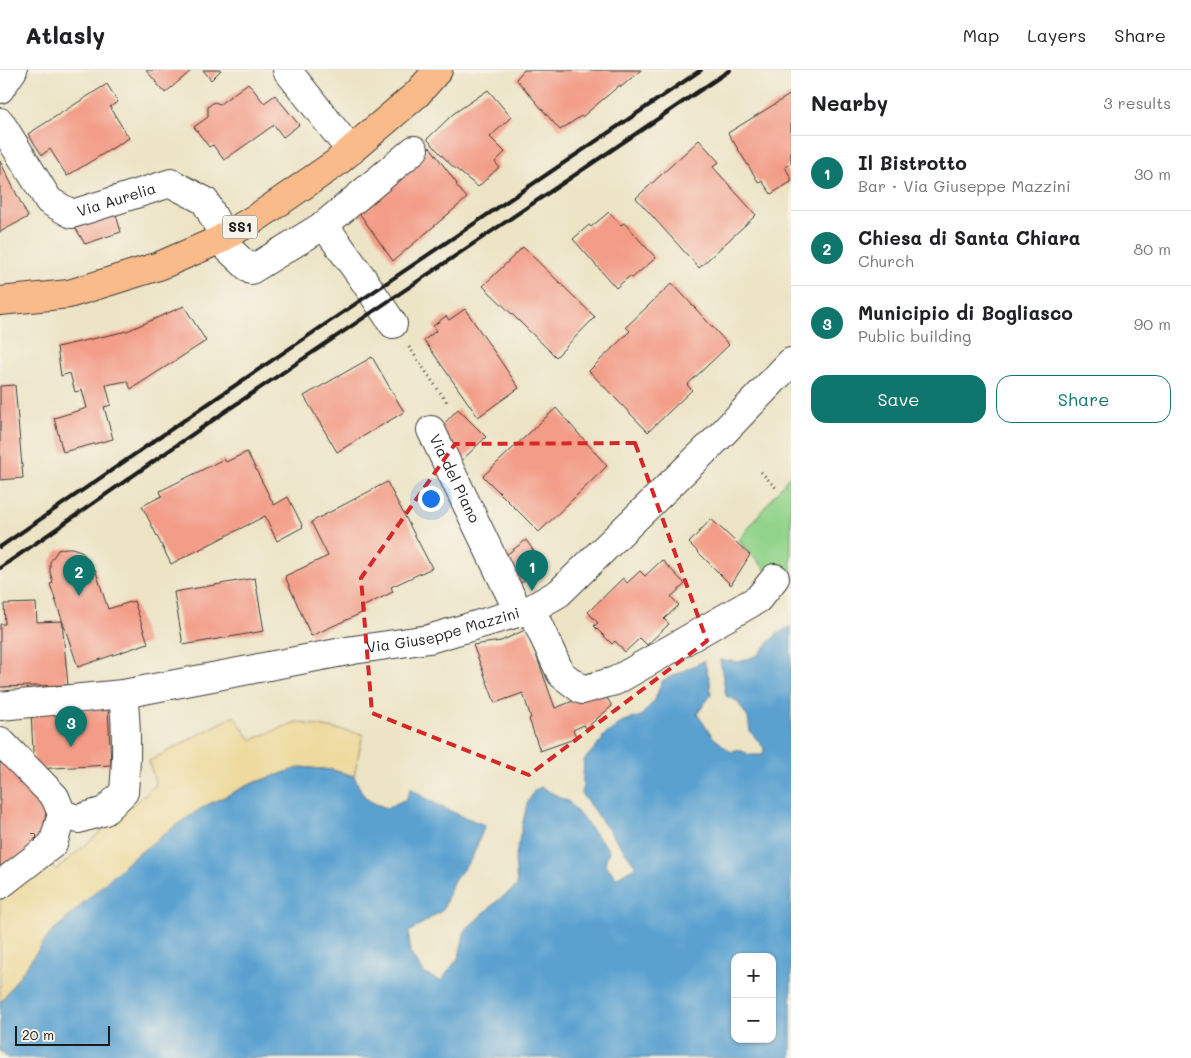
<!DOCTYPE html>
<html lang="en">
<head>
<meta charset="utf-8">
<style>
  body { margin:0; font-family:Mali,sans-serif; background:#f2f2f2; color:#202124 }
  .controls { position:absolute; right:15px; bottom:15px; display:grid; overflow:hidden; border-radius:10px; box-shadow:0 1px 4px #0004 }
  .controls button { width:45px; height:45px; display:grid; place-items:center; padding:0; border:0; border-bottom:1px solid #e0e0e0; background:#fff; color:#202124; font:25px sans-serif }
  .scale { position:absolute; left:15px; bottom:12px; width:95px; box-sizing:border-box; padding-left:5px; border:2px solid #1c1c1c; border-top:0; font-size:14px; line-height:18px; white-space:nowrap; color:#1c1c1c; -webkit-text-stroke:4px #f7f3e8; paint-order:stroke }
  .you { position:absolute; left:430px; top:428px; width:18px; height:18px; margin:-12px; border:4px solid #fff; border-radius:50%; background:#1a73e8; box-shadow:0 0 0 8px #1a73e833 }
  .badge { display:grid; place-items:center; width:32px; height:32px; border-radius:50%; background:#0f766e; color:#fff; font-size:16px; font-weight:700 }
  .pin { position:absolute; translate:-50% -41px; filter:drop-shadow(0 1px 2px #0008) }
  .pin::after { content:''; position:absolute; top:26px; width:18px; height:15px; background:inherit; clip-path:polygon(0 0,100% 0,50% 100%) }
  .list { margin:0; padding:0; list-style:none }
  h2 { display:flex; justify-content:space-between; align-items:center; height:65px; margin:0; padding:0 20px; font-size:21px }
  h2 small { font-size:16px; font-weight:400; color:#757577 }
  .list li { display:grid; grid-template-columns:32px 1fr auto; gap:15px; align-items:center; box-sizing:border-box; height:75px; padding:0 20px; border-top:1px solid #e0e0e0 }
  .list b { display:block; font-size:19px; white-space:nowrap }
  .list p { margin:0; font-size:16px; white-space:nowrap; color:#757577 }
  .list em { font-size:16px; font-style:normal; color:#757577 }
  .actions { display:flex; gap:10px; padding:15px 20px }
  .actions a { flex:1; padding:11px 0; border:1px solid #0f766e; border-radius:15px; text-align:center; font-size:18px; color:#0f766e }
  .actions .main { background:#0f766e; color:#fff }
  .map { position:relative; flex:none; width:791px; height:988px; overflow:hidden }
  header { display:flex; align-items:center; gap:30px; box-sizing:border-box; height:70px; padding:0 25px; background:#fff; border-bottom:1px solid #e0e0e0 }
  header strong { font-size:24px }
  nav { display:flex; gap:28px; margin-inline-start:auto; font-size:18px }
  main { display:flex }
  aside { flex:1; background:#fff }
  .map>svg:first-child { display:block }
  .green { fill:#93d48b; stroke:#587854 }
  .sand { fill:#eeda9e; stroke:#857b5d }
  .water { fill:#5aa1d0; stroke:#3b5e76; fill-rule:evenodd }
  .building { fill:#f39c87 }
  .lines { fill:none; stroke-linecap:round; stroke-linejoin:round }
  .street-casing { stroke:#3b3a36; stroke-width:30 }
  .primary-casing { stroke:#3b3a36; stroke-width:30 }
  .path { stroke:#3b3a36; stroke-width:3; stroke-dasharray:1 4; stroke-linecap:butt }
  .street { stroke:#fff; stroke-width:28 }
  .primary { stroke:#fabb8b; stroke-width:28 }
  .rail { stroke:#1c1c1c; stroke-width:4 }
  .marked { fill:none; stroke:#d62828; stroke-width:4; stroke-dasharray:10 6; stroke-linejoin:round }
  .labels { text-anchor:middle; stroke-width:4; stroke-linejoin:round; paint-order:stroke }
  .number-label { font-size:12px; fill:#523c37 }
  .shield { fill:#f7f3e8; stroke:#5e5c59; stroke-width:1 }
  .shield-label { font-size:14px; font-weight:bold; fill:#1c1c1c }
  .street-label { font-size:15px; fill:#1c1c1c; stroke:#f7f3e8 }
</style>
</head>
<body>
<header>
<strong>Atlasly</strong>
<nav><a>Map</a><a>Layers</a><a>Share</a></nav>
</header>
<main>
<div class="map">
<svg width="791" height="988" viewBox="0 0 791 988">
  <rect width="100%" height="100%" fill="#f7f3e8"/>
  <filter id="ink" filterUnits="userSpaceOnUse"><feTurbulence type="fractalNoise" baseFrequency=".02" numOctaves="2"/><feDisplacementMap in="SourceGraphic" scale="10" xChannelSelector="R" yChannelSelector="G"/><feConvolveMatrix kernelMatrix="1 2 1 2 8 2 1 2 1" color-interpolation-filters="sRGB"/></filter>
  <filter id="wash" filterUnits="userSpaceOnUse"><feTurbulence type="fractalNoise" baseFrequency=".0096" numOctaves="4" result="noise"/><feDisplacementMap in="SourceGraphic" scale="20" xChannelSelector="R" yChannelSelector="G"/><feGaussianBlur stdDeviation="1.12" result="paint"/><feColorMatrix in="noise" values="0 0 0 0 0 0 0 0 0 0 0 0 0 0 0 0 0 1.4 0 .05"/><feComposite in="paint" operator="in"/></filter>
  <g filter="url(#wash)">
    <rect width="100%" height="100%" fill="#ede4c6"/>
    <polygon class="green" points="791,404 791,506 782,518 739,470"/>
    <polygon class="sand" points="234,646 251,670 296,652 363,664 354,706 333,700 301,697 253,713 205,736 178,754 130,790 49,865 0,933 0,831 44,786 56,800 156,715 149,691"/>
    <path class="water" d="M 791,556 L 791,988 L 7,988 L 0,981 L 0,933 L 49,865 L 130,790 L 178,754 L 205,736 L 253,713 L 301,697 L 333,700 L 354,706 C 365,729 364,730 387,738 L 406,729 L 411,718 C 433,735 459,745 485,755 L 472,788 L 453,812 L 443,840 L 409,862 L 410,883 L 425,904 L 441,911 L 459,887 L 465,860 L 496,832 L 517,816 L 515,789 L 527,734 L 534,721 L 541,717 L 569,732 L 609,780 L 605,793 L 616,808 L 636,796 L 582,725 L 584,690 L 602,670 L 603,666 L 624,651 L 641,646 L 655,630 L 662,611 L 704,591 L 710,611 L 711,625 L 697,644 L 713,667 L 731,682 L 738,679 L 750,685 L 763,685 L 764,678 L 750,661 L 748,648 L 737,631 L 726,626 L 720,590 L 739,592 L 758,585 L 776,565 ZM 735,887 L 772,887 L 772,969 L 735,969 Z"/>
    <g id="blocks">
      <g class="building">
        <polygon points="146,0 192,0 165,23"/>
        <polygon points="203,0 221,0 211,10"/>
        <polygon points="524,0 641,0 621,17 620,15 582,47 581,46 560,60 516,9"/>
        <polygon points="248,13 264,33 275,25 299,55 283,67 274,55 224,90 213,75 209,77 194,57 208,47 208,37 210,35 214,32 220,34"/>
        <polygon points="107,14 118,32 110,37 129,68 67,106 50,79 42,85 28,64"/>
        <polygon points="488,20 511,47 490,67 505,82 495,92 499,97 478,117 450,94 427,69 453,44"/>
        <polygon points="791,24 791,93 785,97 791,108 791,112 771,124 762,111 759,113 728,63"/>
        <polygon points="699,70 719,92 713,97 756,145 699,198 636,128"/>
        <polygon points="430,77 457,114 456,115 467,128 393,191 357,140"/>
        <polygon points="0,91 28,147 0,162"/>
        <polygon points="114,138 121,162 85,174 72,152"/>
        <polygon points="609,142 621,155 624,153 656,188 632,208 630,206 616,218 573,169 589,155 591,157"/>
        <polygon points="523,177 595,247 556,287 483,216"/>
        <polygon points="672,213 729,275 687,315 692,320 648,362 589,301 630,261 626,257"/>
        <polygon points="184,236 206,271 131,319 127,311 106,315 111,335 104,337 113,369 63,382 54,348 87,338 82,320 75,322 70,303 61,306 57,277 127,261"/>
        <polygon points="465,239 519,318 478,347 424,270 436,261 433,256 446,246 449,250"/>
        <polygon points="372,287 404,342 337,382 304,326"/>
        <polygon points="15,315 23,408 0,410 0,316"/>
        <polygon points="556,338 607,396 539,462 483,406"/>
        <polygon points="458,339 486,367 460,392 439,359"/>
        <polygon points="247,382 274,435 288,427 303,457 277,471 265,446 171,494 142,436 162,426 160,421 224,389 226,392"/>
        <polygon points="387,412 432,498 391,517 393,522 362,537 364,542 311,566 285,506 328,486 311,452"/>
        <polygon points="711,449 750,485 731,515 689,473"/>
        <polygon points="526,470 544,496 511,520 502,488"/>
        <polygon points="66,478 72,478 81,481 85,486 90,501 95,499 108,539 134,531 148,573 78,597 50,514 53,513 50,502 50,492 58,480"/>
        <polygon points="662,490 685,514 671,527 679,535 664,549 669,554 647,575 640,568 625,582 615,571 612,574 594,556 598,553 588,542 623,508 627,513 640,501 645,506"/>
        <polygon points="255,508 264,561 183,575 174,522"/>
        <polygon points="36,533 37,552 62,551 68,615 0,617 0,554 5,554 4,534"/>
        <polygon points="527,559 555,638 602,620 612,636 586,658 584,655 573,660 577,668 540,681 529,649 531,648 523,623 495,633 473,575 501,571"/>
        <polygon points="108,639 111,695 34,699 31,643"/>
        <polygon points="0,685 48,729 45,749 38,780 0,807"/>
      </g>
    </g>
  </g>
  <g filter="url(#ink)">
    <use href="#blocks" fill-opacity="0" stroke="#3b3a36" stroke-width="1"/>
    <g class="lines">
      <defs>
        <g id="street">
          <polyline points="287,0 351,81"/>
          <polyline points="0,19 13,0"/>
          <path id="s1" d="M 0,52 L 49,131 L 72,144 L 171,113 L 205,131 L 224,167"/>
          <polyline points="324,155 361,206 393,254"/>
          <polyline points="219,170 251,200 324,155 414,80"/>
          <path id="s2" d="M 431,360 L 519,543"/>
          <polyline points="531,539 561,604 582,620 615,611 758,529 775,508"/>
          <path id="s3" d="M 0,636 L 123,624 L 353,580 L 429,569 L 531,539 L 559,523 L 720,366 L 791,292"/>
          <polyline points="0,671 55,727 62,744 53,774 0,815"/>
          <path d="M 62,744 L 78,749 L 105,741 L 124,722 C 127,689 127,657 123,624"/>
        </g>
        <polyline id="primary" points="0,231 69,224 159,196 219,170 259,146 336,93 417,24 438,0"/>
      </defs>
      <use href="#street" class="street-casing"/>
      <use href="#primary" class="primary-casing"/>
      <g class="path">
        <polyline points="409,277 446,331 445,334"/>
        <polyline points="761,402 778,420"/>
      </g>
      <use href="#street" class="street"/>
      <use href="#primary" class="primary"/>
      <g class="rail">
        <polyline points="0,477 218,327 701,0"/>
        <polyline points="0,498 226,341 730,0"/>
      </g>
    </g>
  </g>
  <path class="marked" d="M 635,373 L 707,571 L 529,705 L 372,643 L 361,508 L 455,374 Z"/>
  <g class="labels">
    <g class="number-label">
      <text x="33" y="771">7</text>
    </g>
    <rect class="shield" x="222.5" y="145.5" width="35" height="23" rx="4"/>
    <g class="shield-label">
      <text x="240" y="162">SS1</text>
    </g>
    <g class="street-label">
      <text dy="5" stroke="none"><textPath href="#s1" startOffset="166">Via Aurelia</textPath></text>
      <text dy="5" stroke="none"><textPath href="#s2" startOffset="54">Via del Piano</textPath></text>
      <text dy="5" stroke="none"><textPath href="#s3" startOffset="450">Via Giuseppe Mazzini</textPath></text>
    </g>
  </g>
</svg>
<div class="controls">
<button>+</button>
<button>−</button>
</div>
<div class="scale">20 m</div>
<div class="you"></div>
<div class="pin badge" style="left:532px;top:521px">1</div>
<div class="pin badge" style="left:79px;top:526px">2</div>
<div class="pin badge" style="left:71px;top:677px">3</div>
</div>
<aside>
<h2>Nearby<small>3 results</small></h2>
<ul class="list">
<li><span class="badge">1</span><div><b>Il Bistrotto</b><p>Bar · Via Giuseppe Mazzini</p></div><em>30 m</em></li>
<li><span class="badge">2</span><div><b>Chiesa di Santa Chiara</b><p>Church</p></div><em>80 m</em></li>
<li><span class="badge">3</span><div><b>Municipio di Bogliasco</b><p>Public building</p></div><em>90 m</em></li>
</ul>
<div class="actions"><a class="main">Save</a><a>Share</a></div>
</aside>
</main>
</body>
</html>
